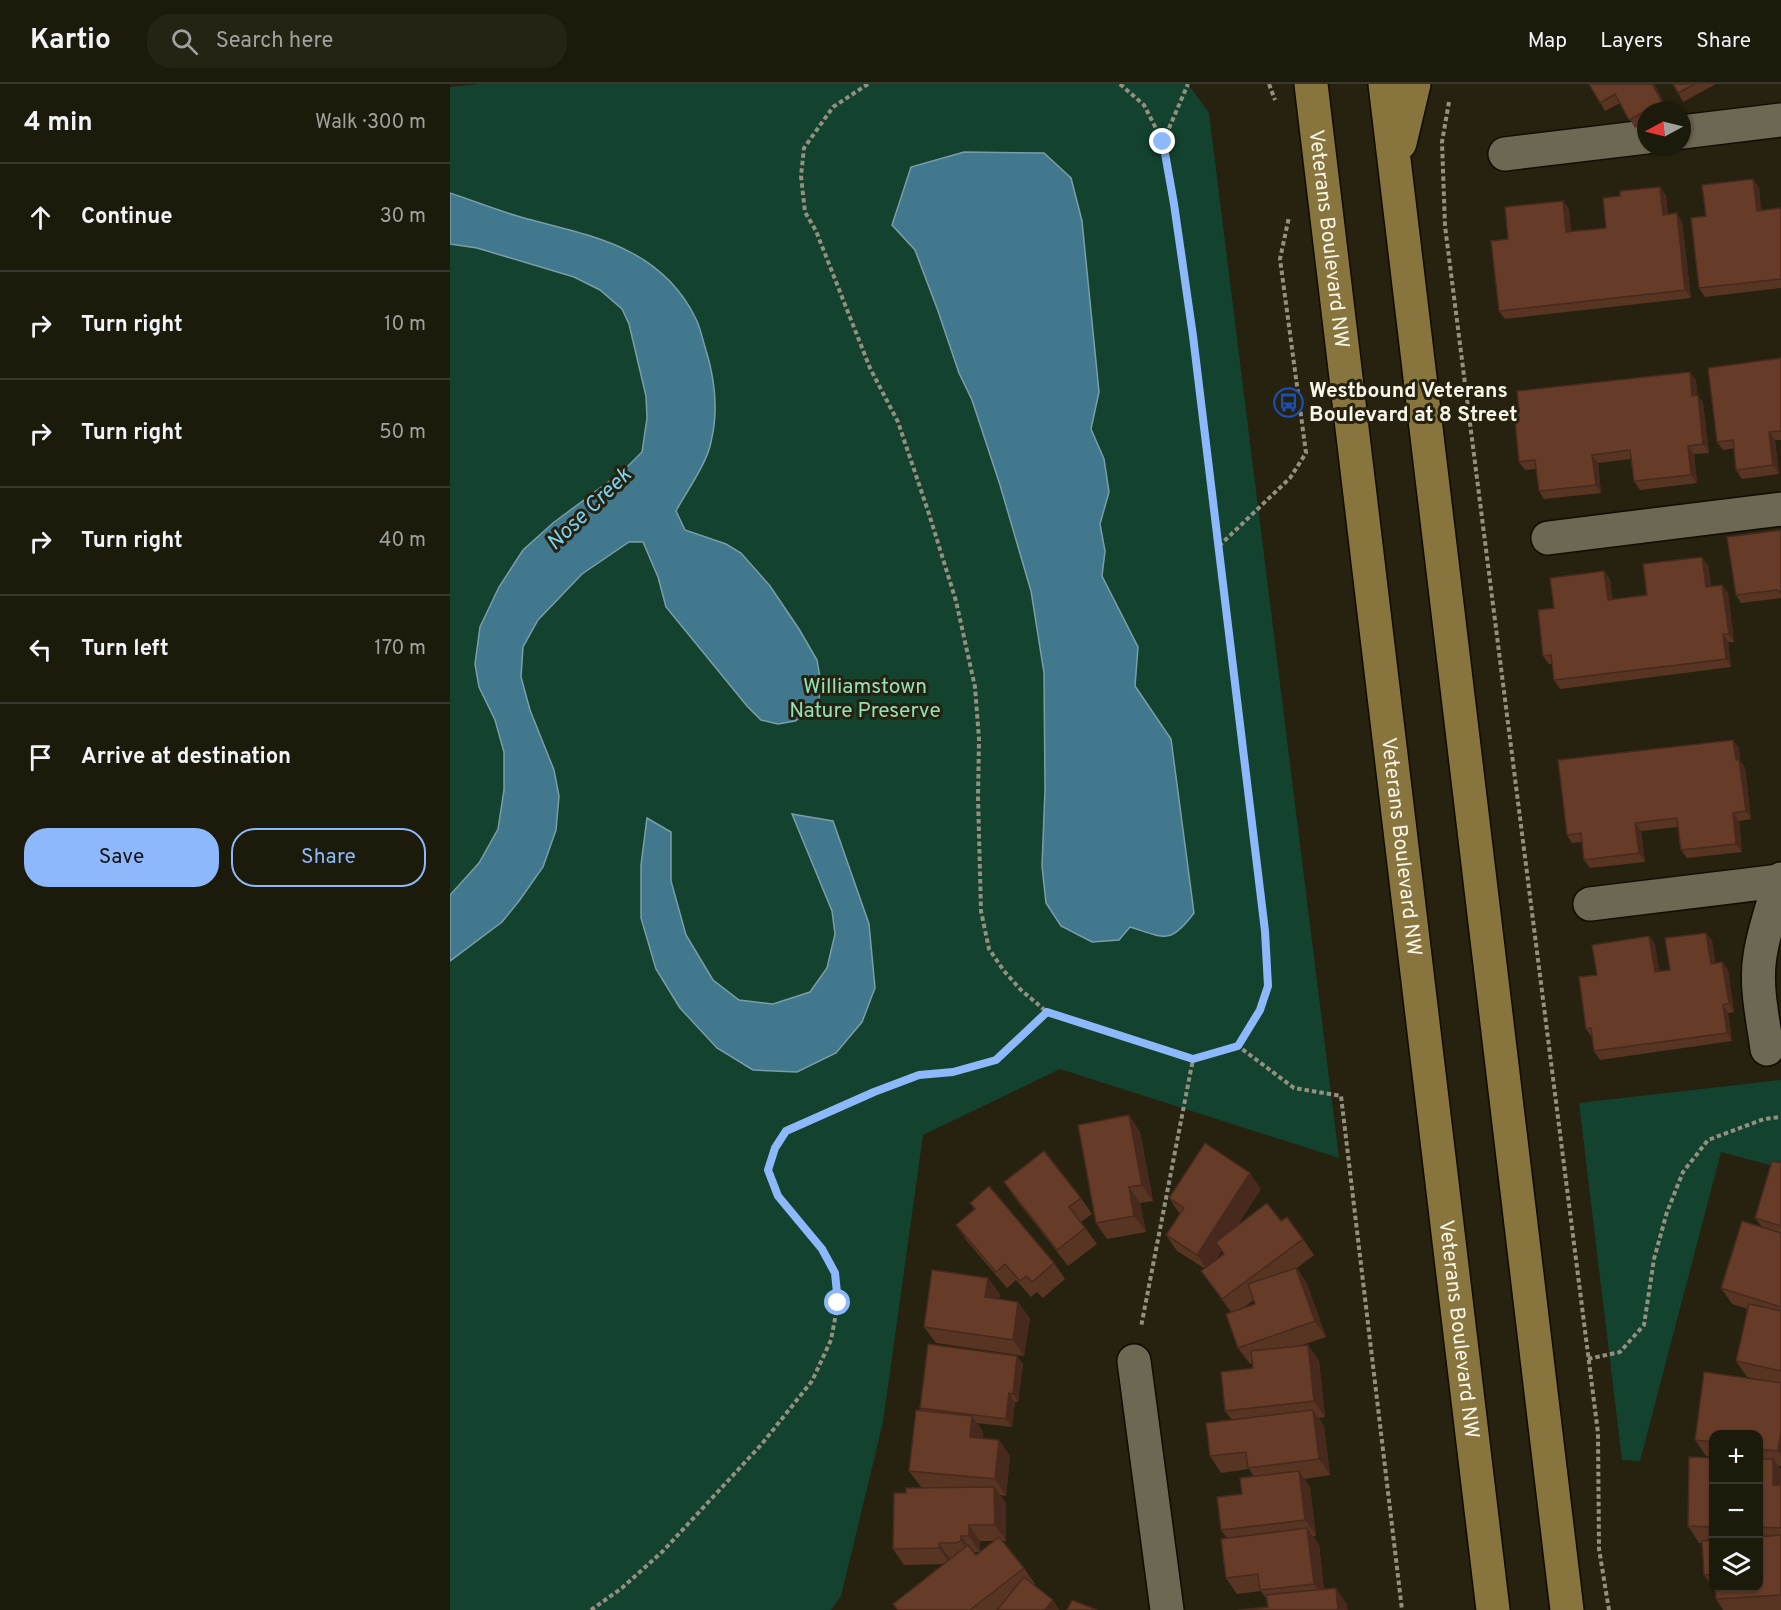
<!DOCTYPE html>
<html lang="en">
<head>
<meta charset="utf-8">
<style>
  body { margin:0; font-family:Overpass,sans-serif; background:#252314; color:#f1f3f6 }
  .controls { position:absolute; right:18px; bottom:18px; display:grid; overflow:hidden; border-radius:12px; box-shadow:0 2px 4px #0004 }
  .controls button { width:54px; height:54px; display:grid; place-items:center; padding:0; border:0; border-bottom:2px solid #3a382c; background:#1c1a0b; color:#f1f3f6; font:30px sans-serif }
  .compass { position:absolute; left:1187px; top:18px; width:54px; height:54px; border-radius:50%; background:#1c1a0b; box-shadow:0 2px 4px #0004; rotate:263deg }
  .stop { position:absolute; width:18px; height:18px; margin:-14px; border:4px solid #8db9fc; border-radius:50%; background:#fff }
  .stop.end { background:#8db9fc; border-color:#fff; box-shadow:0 2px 6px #0008 }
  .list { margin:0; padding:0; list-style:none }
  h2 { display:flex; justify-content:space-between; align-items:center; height:78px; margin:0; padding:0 24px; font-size:26px }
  h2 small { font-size:20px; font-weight:400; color:#a0a19d }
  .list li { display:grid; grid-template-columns:39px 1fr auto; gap:18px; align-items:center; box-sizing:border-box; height:108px; padding:0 24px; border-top:2px solid #3a382c }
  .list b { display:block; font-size:22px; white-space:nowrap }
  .list em { font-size:20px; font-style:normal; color:#a0a19d }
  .actions { display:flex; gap:12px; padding:18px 24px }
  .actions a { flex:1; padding:14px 0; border:2px solid #8db9fc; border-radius:24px; text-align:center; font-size:21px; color:#8db9fc }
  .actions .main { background:#8db9fc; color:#111 }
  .icon { flex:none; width:33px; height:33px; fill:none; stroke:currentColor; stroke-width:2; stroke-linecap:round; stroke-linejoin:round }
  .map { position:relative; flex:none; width:1331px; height:1526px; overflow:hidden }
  header { display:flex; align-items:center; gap:36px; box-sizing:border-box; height:84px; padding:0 30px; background:#1c1a0b; border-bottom:2px solid #3a382c }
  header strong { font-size:28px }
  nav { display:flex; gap:33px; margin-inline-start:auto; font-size:21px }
  .search { width:420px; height:54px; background:#252314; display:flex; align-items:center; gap:15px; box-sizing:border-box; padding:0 21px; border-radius:24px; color:#a0a19d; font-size:22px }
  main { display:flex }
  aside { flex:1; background:#1c1a0b }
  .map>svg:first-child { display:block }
  .green { fill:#13422e }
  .water { fill:#42788e; stroke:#799ea9; stroke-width:1.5 }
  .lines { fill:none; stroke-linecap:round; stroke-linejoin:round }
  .minor-casing { stroke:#0f0b00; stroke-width:36 }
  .major-casing { stroke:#0f0b00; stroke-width:36 }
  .path { stroke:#949081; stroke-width:4; stroke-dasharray:4.5 3; stroke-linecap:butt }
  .minor { stroke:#6d6853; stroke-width:33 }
  .major { stroke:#87753d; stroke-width:33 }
  .wall { fill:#583423; fill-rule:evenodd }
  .shaded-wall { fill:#472a1d }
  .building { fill:#663c29; stroke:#472a1d; stroke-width:1.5 }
  .route { stroke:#8db9fc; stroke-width:8 }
  .labels { text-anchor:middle; stroke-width:6; stroke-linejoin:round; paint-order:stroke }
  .street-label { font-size:21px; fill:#f8f5e9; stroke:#26220f }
  .poi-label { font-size:21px; font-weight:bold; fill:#f8f5e9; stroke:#26220f; text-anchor:start }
  .park-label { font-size:21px; fill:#90e0b8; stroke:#26220f }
  .water-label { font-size:22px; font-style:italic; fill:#7bd1f4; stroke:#26220f }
</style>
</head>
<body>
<header>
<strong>Kartio</strong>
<div class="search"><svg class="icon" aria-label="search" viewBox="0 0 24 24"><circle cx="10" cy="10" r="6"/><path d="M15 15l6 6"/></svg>Search here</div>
<nav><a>Map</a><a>Layers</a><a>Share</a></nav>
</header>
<main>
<aside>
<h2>4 min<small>Walk · 300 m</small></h2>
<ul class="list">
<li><svg class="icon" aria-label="ahead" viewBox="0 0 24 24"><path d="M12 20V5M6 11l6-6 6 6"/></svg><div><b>Continue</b></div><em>30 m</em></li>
<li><svg class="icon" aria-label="right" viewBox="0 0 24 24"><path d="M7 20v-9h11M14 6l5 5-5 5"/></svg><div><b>Turn right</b></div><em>10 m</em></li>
<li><svg class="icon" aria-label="right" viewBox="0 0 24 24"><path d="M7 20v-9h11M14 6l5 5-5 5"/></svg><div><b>Turn right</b></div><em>50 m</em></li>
<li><svg class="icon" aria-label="right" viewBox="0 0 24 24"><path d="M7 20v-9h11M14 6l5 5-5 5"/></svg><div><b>Turn right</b></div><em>40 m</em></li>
<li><svg class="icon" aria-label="left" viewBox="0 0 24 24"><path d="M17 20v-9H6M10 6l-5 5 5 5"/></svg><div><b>Turn left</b></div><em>170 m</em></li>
<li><svg class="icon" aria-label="arrive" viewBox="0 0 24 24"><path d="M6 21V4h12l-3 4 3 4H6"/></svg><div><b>Arrive at destination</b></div></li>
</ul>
<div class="actions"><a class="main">Save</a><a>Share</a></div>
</aside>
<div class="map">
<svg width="1331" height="1526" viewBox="0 0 1331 1526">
  <rect width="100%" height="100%" fill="#26220f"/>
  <g class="green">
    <polygon points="30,0 738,0 759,29 889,1074 610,985 473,1051 433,1338 391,1512 381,1526 0,1526 0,3"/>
    <polygon points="1331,996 1331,1084 1271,1068 1190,1377 1172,1376 1129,1019"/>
  </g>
  <g class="water">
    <path d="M 514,68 L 594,69 L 621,94 L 632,137 L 649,308 L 641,345 L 654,375 L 659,408 L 650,440 L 655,467 L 652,492 L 688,563 L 685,602 L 721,655 L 744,829 C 720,861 715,854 680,843 L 669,856 L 642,858 L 611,842 L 596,819 L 592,782 L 595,705 L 594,589 L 581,507 L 550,401 L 522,316 L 509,289 L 488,227 L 465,166 L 442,141 L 461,83 Z"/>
    <path d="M 0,109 C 24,117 49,127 74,134 C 142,152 210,163 245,233 C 250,242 252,253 255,263 C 265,294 269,325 261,358 C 257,379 237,407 226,427 L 235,446 L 276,460 L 291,469 L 320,502 L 349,545 L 367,576 L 371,599 L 369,615 L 358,629 L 345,637 L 328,640 L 311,636 L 297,622 L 216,523 L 208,493 L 193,458 L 179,458 L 132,490 L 88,536 L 73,563 L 71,593 L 80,626 L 104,686 L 109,712 L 106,746 L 93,783 L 69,817 L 52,838 L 0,877 L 0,811 L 29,779 L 48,745 L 54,706 L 54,668 L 45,636 L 29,603 L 25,580 L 30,543 L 49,503 L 73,466 L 103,439 L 173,387 L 192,368 L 197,334 L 196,312 L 179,240 L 172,225 L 150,206 L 124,193 L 27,164 L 0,160 Z"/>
    <polygon points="342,730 383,737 419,840 425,904 412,938 386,969 347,988 303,986 267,964 230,924 206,885 191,834 191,781 197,734 221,748 221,797 236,851 263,896 289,916 323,920 360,908 377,884 385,850 382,827"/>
  </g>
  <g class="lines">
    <defs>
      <g id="minor">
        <polyline points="1232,48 1331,36"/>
        <polyline points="1055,70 1196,53"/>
        <polyline points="1098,454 1331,425"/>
        <polyline points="1140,820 1330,797"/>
        <path d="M 1317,965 C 1313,935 1305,902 1310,872 C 1314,845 1323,821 1331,795"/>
        <polyline points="684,1277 717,1526"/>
      </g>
      <g id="major">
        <path id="s1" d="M 861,0 L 1043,1526"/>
        <polyline points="935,0 1117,1526"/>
        <polyline points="950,59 964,0"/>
      </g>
    </defs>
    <use href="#minor" class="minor-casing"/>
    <use href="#major" class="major-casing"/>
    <g class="path">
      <polyline points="418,0 383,23 354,64 351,92 355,128 366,147 420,284 448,338 479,430 506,517 525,603 529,655 528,713 531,827 539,865 554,887 571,906 597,928"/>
      <polyline points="670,0 694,21 713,58 724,120 761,392 815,847 818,902 810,926 788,962"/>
      <polyline points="819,0 825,16"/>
      <polyline points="999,18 992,58 995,142 1148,1349 1149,1465 1159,1526"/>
      <polyline points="713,58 738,0"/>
      <polyline points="769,462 840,394 856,369 830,175 839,133"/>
      <polyline points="743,975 788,962 844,1004 891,1012 952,1526"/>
      <polyline points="1138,1275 1170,1268 1194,1241 1204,1175 1217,1128 1233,1088 1258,1056 1314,1035 1331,1033"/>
      <polyline points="141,1526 172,1504 213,1467 311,1361 362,1297 381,1256 388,1219 385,1189 372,1165 328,1112 318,1086 325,1064 336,1047 424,1008 469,991 503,988 546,976 597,928 743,975 691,1243"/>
    </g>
    <use href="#minor" class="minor"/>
    <use href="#major" class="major"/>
  </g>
  <g class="wall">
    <polygon points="1139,0 1204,0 1218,26 1216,27 1196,27 1196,38 1185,44 1170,19 1155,27"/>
    <polygon points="1223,0 1266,0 1233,18"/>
    <polygon points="1309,103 1311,126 1331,124 1331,204 1255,213 1249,204 1256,132"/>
    <polygon points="1216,111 1218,130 1232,138 1241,214 1055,235 1049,227 1058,155 1113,117 1119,125 1121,148 1156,144"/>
    <polygon points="1331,274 1331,356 1325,356 1329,390 1292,395 1286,386 1284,364 1273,366 1267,358"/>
    <polygon points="1246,296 1247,311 1253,319 1259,369 1244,370 1247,399 1190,406 1184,397 1181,375 1148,379 1151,409 1094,415 1089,407 1086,385 1075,386 1069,378"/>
    <polygon points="1331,446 1331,514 1291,519 1286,511"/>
    <polygon points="1258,481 1261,502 1272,501 1278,509 1284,558 1278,558 1281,583 1110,605 1104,596 1102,580 1099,580 1093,572 1104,524 1160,495 1162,515 1197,511"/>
    <polygon points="1283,656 1289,664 1290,677 1295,684 1301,735 1289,737 1292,768 1237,774 1231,766 1228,743 1191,747 1195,778 1140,784 1134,776 1132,758 1122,759 1117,751"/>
    <polygon points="1256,849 1262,857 1265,879 1272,878 1278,886 1284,928 1278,929 1282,957 1150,976 1144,967 1142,953 1136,945 1147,891 1199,852 1205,860 1209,888 1220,886"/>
    <polygon points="679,1031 690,1048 703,1117 690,1119 696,1148 657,1155 646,1139"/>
    <polygon points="1331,1079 1331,1382 1328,1382 1331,1386 1331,1526 1273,1526 1266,1515 1265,1505 1264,1503 1308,1503 1308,1350 1263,1350 1263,1373 1256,1372 1245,1356 1313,1297 1297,1293 1286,1277 1298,1225 1282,1220 1271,1204 1312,1143 1305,1134"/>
    <polygon points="554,1098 631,1114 642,1130 631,1138 647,1160 618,1182 565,1114"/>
    <path d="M 811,1105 L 788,1140 L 831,1137 L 853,1155 L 864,1171 L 847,1184 L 857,1200 L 876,1253 L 852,1261 L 858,1261 L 869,1277 L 875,1333 L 869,1334 L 874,1342 L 880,1391 L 854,1395 L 860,1403 L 866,1452 L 863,1452 L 869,1461 L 874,1505 L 897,1520 L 818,1523 L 817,1516 L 811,1507 L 787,1510 L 776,1494 L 777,1454 L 771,1446 L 804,1393 L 799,1385 L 771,1389 L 760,1372 L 782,1336 L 775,1327 L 803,1284 L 802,1279 L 800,1280 L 788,1264 L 781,1228 L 751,1187 L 754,1184 L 727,1167 L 716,1151 L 730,1130 L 719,1114 ZM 772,1166 L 774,1170 L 765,1177 ZM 804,1216 L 805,1220 L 793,1224 Z"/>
    <polygon points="520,1119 604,1179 615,1195 593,1214 587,1208 581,1213 566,1196 557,1204 517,1157 506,1141 524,1125"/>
    <polygon points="550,1210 549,1215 580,1234 574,1272 486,1259 474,1243"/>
    <path d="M 567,1272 L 573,1280 L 568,1318 L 565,1318 L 562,1343 L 527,1339 L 533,1348 L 533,1355 L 549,1356 L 560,1372 L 556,1412 L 550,1411 L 556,1419 L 556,1457 L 553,1457 L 574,1484 L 585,1500 L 584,1501 L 603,1516 L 609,1526 L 447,1526 L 494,1480 L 454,1481 L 443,1465 L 456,1409 L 482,1404 L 471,1403 L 459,1387 L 471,1326 L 470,1324 ZM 530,1457 L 544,1457 L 530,1468 ZM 523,1468 L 530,1468 L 526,1471 Z"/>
    <polygon points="1263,1374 1263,1503 1254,1491 1252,1459 1249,1459 1238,1442"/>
  </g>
  <g class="shaded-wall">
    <polygon points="1202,0 1204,0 1218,26 1212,18"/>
    <polygon points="1303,95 1309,103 1312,135 1307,127"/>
    <polygon points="1210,103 1216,111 1219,139 1213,131"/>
    <polygon points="1113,117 1119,125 1122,157 1116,148"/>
    <polygon points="1227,129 1232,138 1241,214 1235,206"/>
    <polygon points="1240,288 1246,296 1248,320 1242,312"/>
    <polygon points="1248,311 1253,319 1259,369 1253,360"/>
    <polygon points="1319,348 1325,356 1329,390 1323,381"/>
    <polygon points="1238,362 1244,370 1247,399 1241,391"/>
    <polygon points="1142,371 1148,379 1151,409 1146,401"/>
    <polygon points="1252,473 1258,481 1262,511 1256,503"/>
    <polygon points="1154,487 1160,495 1164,524 1158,516"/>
    <polygon points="1272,501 1278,509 1284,558 1279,550"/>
    <polygon points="1273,550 1278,558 1281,583 1276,575"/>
    <polygon points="1283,656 1289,664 1290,677 1295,684 1301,735 1296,727 1286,676"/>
    <polygon points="1283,729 1289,737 1292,768 1286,760"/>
    <polygon points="1185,739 1191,747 1195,778 1189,769"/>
    <polygon points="1256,849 1262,857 1267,888 1261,880"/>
    <polygon points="1199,852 1205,860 1211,897 1205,888"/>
    <polygon points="1272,878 1278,886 1284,928 1279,919"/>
    <polygon points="1273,921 1278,929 1282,957 1277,949"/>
    <polygon points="679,1031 690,1048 703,1117 692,1101"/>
    <polygon points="800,1089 811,1105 758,1187 747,1171"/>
    <polygon points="679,1103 690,1119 696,1148 684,1132"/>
    <polygon points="846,1184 857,1200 876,1253 865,1237"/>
    <polygon points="538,1194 550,1210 546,1229 535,1213"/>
    <polygon points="568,1218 580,1234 574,1272 563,1256"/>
    <polygon points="858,1261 869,1277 875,1333 864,1317"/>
    <polygon points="567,1272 573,1280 568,1318 563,1310"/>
    <polygon points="559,1309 565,1318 562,1343 556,1335"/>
    <polygon points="863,1326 874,1342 880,1391 869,1375"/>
    <polygon points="522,1332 533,1348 531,1369 520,1353"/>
    <polygon points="1331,1347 1331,1372 1328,1367"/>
    <polygon points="549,1356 560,1372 556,1412 545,1395"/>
    <polygon points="1323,1375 1331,1386 1331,1413 1323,1401"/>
    <polygon points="849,1387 860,1403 866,1452 855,1436"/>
    <polygon points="544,1403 556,1419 556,1457 545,1441"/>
    <polygon points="519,1441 530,1457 530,1468 519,1452"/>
    <polygon points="857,1444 869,1461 875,1516 864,1500"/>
    <polygon points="511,1452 522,1468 522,1473 511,1457"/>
    <polygon points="489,1459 500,1475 500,1480 489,1464"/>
    <polygon points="886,1504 897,1520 898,1526 888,1526"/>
    <polygon points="603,1516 609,1526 595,1526"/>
  </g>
  <g class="building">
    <polygon points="1139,0 1202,0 1212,18 1179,36 1165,10 1150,19"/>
    <polygon points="1223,0 1245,0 1228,9"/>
    <polygon points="1303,95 1307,127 1331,124 1331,195 1249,204 1241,134 1256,132 1252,101"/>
    <polygon points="1210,103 1213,131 1227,129 1235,206 1049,227 1041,157 1058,155 1055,123 1113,117 1116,148 1156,144 1153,114 1170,112 1170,107"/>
    <polygon points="1331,274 1331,347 1319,348 1323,381 1286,386 1283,356 1267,358 1258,284"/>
    <polygon points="1240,288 1242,312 1248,311 1253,360 1238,362 1241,391 1184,397 1180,366 1142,371 1146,401 1089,407 1085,376 1069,378 1064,327 1069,327 1067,307"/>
    <polygon points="1331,446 1331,509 1327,506 1286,511 1277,453"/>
    <polygon points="1252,473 1256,503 1272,501 1279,550 1273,550 1276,575 1104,596 1101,571 1093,572 1088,526 1104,524 1100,494 1154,487 1158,516 1197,511 1193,480"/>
    <polygon points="1283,656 1286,676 1289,675 1296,727 1283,729 1286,760 1231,766 1227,734 1185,739 1189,769 1134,776 1131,749 1117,751 1108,676"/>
    <polygon points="1256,849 1261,880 1272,878 1279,919 1273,921 1277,949 1144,967 1141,944 1136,945 1129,893 1147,891 1142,861 1199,852 1205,888 1220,886 1215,854"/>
    <polygon points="679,1031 692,1101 679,1103 684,1132 646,1139 628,1041"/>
    <polygon points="755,1059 800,1089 747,1171 716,1151 734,1124 719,1114"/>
    <polygon points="594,1067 631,1114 619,1123 635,1144 607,1166 554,1098"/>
    <polygon points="1322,1077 1331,1079 1331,1142 1305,1134"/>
    <polygon points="539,1102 604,1179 582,1198 576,1192 570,1197 555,1180 546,1188 506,1141 525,1125 520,1119"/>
    <polygon points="817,1119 831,1137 837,1133 853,1155 772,1215 751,1187 774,1170 766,1158"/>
    <polygon points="1292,1137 1331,1149 1331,1223 1271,1204"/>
    <polygon points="846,1184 865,1237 788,1264 776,1230 805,1220 798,1200"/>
    <polygon points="482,1186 538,1194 535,1213 568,1218 563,1256 474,1243"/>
    <polygon points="1299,1220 1331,1227 1331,1287 1286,1277"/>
    <polygon points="478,1260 567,1272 563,1310 559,1309 556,1335 470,1324"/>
    <polygon points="858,1261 864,1317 775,1327 771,1288 803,1284 801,1267"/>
    <polygon points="1254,1288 1331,1299 1331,1347 1328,1367 1308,1365 1308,1350 1263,1350 1263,1358 1245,1356"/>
    <polygon points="466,1326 522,1332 520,1353 549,1356 545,1395 459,1387"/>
    <polygon points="863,1326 869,1375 798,1384 796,1368 760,1372 756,1339"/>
    <polygon points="1239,1373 1263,1374 1263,1443 1238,1442"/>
    <polygon points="1308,1375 1323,1375 1323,1401 1331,1401 1331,1444 1308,1443"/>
    <polygon points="849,1387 855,1436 771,1446 767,1413 792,1410 790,1394"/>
    <polygon points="544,1403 545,1441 519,1441 519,1452 511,1452 511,1457 506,1459 489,1459 489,1464 443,1465 444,1409 456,1409 456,1404"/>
    <polygon points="857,1444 864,1500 810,1506 808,1490 776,1494 771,1455"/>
    <polygon points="1331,1451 1331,1511 1266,1515 1265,1503 1308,1503 1308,1453"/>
    <polygon points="549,1453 574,1484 520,1526 448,1526 443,1520 518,1461 526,1471"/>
    <polygon points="1263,1456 1263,1490 1254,1491 1252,1457"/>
    <polygon points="574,1493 603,1516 595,1526 547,1526"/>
    <polygon points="886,1504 888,1526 787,1526 818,1523 816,1511"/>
    <polygon points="622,1516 647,1526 617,1526"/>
  </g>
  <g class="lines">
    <polyline class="route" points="388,1219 385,1189 372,1165 328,1112 318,1086 325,1064 336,1047 424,1008 469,991 503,988 546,976 597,928 743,975 788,962 810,926 818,902 815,847 743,252 724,120 713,58"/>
  </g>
  <defs>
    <symbol id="bus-ring" viewBox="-11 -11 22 22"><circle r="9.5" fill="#26220f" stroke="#1a4fb4" stroke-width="1.5"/><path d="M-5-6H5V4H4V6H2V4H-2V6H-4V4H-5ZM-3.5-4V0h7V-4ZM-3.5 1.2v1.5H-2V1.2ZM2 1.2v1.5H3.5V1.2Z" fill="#1a4fb4"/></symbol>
  </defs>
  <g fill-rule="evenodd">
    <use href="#bus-ring" x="822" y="302" width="33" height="33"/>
  </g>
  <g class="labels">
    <g class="street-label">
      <text dy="7" stroke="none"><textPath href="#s1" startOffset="156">Veterans Boulevard NW</textPath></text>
      <text dy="7" stroke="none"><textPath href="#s1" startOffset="768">Veterans Boulevard NW</textPath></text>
      <text dy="7" stroke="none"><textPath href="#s1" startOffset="1254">Veterans Boulevard NW</textPath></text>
    </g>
    <g class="poi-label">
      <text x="859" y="313">Westbound Veterans<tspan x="859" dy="24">Boulevard at 8 Street</tspan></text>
    </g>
    <g class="park-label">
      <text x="415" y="609">Williamstown<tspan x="415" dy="24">Nature Preserve</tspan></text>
    </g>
    <g class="water-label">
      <text transform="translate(138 424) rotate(-44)" y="8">Nose Creek</text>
    </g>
  </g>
</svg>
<div class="controls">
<button>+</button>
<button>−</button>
<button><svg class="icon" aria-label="layers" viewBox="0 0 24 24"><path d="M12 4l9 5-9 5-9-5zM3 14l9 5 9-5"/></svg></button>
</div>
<svg class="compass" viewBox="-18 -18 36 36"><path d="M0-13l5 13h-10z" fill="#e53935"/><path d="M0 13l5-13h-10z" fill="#a0a19d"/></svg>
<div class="stop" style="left:388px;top:1219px"></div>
<div class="stop end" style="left:713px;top:58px"></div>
</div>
</main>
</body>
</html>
